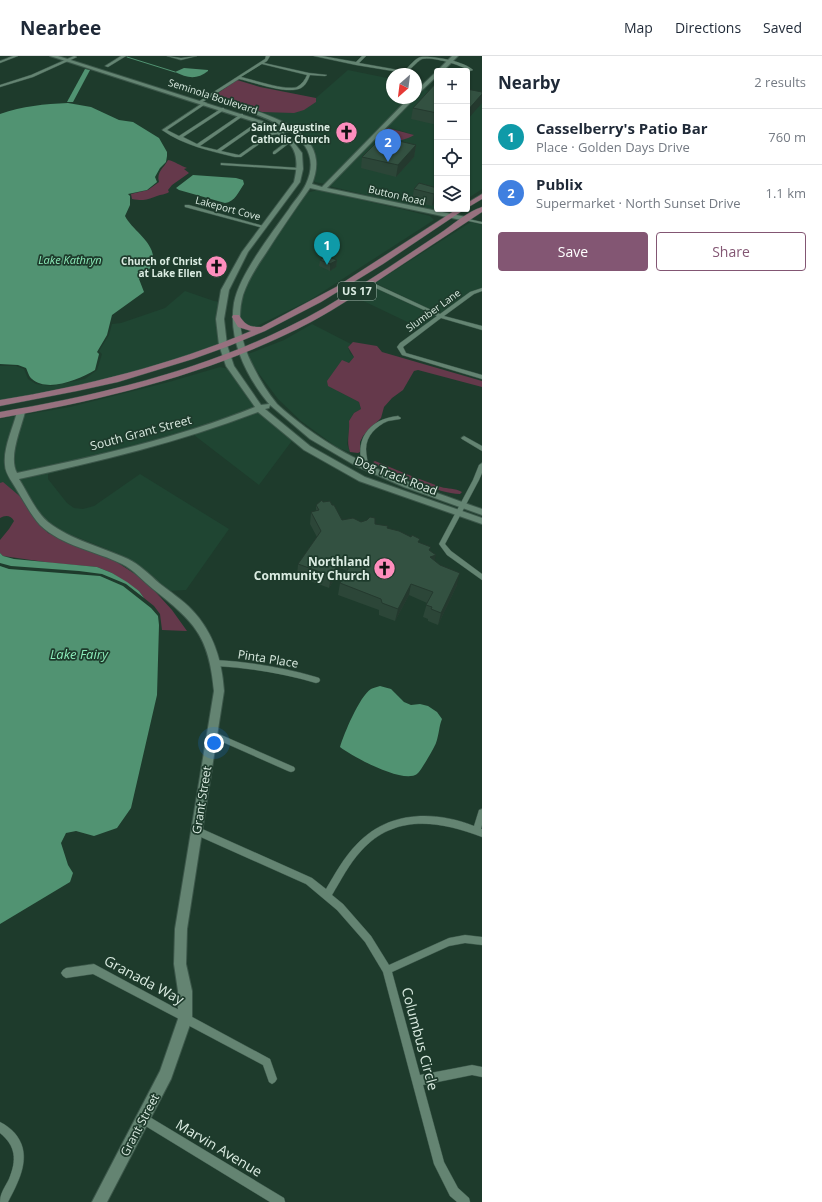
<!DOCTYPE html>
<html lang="en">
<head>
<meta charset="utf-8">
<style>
  body { margin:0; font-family:"Open Sans",sans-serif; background:#f6f6f7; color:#1f2937 }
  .controls { position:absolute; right:12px; top:12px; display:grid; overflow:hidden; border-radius:4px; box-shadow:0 1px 3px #0004 }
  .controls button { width:36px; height:36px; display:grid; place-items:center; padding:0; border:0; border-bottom:1px solid #e0e1e3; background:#fff; color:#1f2937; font:20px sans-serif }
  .compass { position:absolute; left:386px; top:12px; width:36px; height:36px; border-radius:50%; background:#fff; box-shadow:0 1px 3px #0004; rotate:208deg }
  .you { position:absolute; left:214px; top:687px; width:14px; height:14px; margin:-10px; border:3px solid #fff; border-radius:50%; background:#1a73e8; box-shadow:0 0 0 6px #1a73e833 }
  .badge { display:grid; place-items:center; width:26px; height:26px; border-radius:50%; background:#835673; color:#fff; font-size:13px; font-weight:700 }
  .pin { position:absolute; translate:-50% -33px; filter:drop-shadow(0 1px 2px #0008) }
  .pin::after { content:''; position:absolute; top:21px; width:14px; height:12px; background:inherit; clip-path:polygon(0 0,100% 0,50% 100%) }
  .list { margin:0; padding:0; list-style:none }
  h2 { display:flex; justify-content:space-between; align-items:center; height:52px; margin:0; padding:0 16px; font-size:17px }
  h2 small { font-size:13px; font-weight:400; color:#747a83 }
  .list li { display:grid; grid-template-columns:26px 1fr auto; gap:12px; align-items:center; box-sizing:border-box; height:56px; padding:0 16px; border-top:1px solid #e0e1e3 }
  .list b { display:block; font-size:15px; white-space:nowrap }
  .list p { margin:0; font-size:13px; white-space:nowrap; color:#747a83 }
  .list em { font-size:13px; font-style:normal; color:#747a83 }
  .actions { display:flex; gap:8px; padding:12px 16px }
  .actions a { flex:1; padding:9px 0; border:1px solid #835673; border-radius:4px; text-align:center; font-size:14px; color:#835673 }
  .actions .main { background:#835673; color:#fff }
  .icon { flex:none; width:22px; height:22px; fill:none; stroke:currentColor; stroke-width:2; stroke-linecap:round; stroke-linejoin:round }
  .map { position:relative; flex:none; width:482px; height:1146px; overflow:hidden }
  header { display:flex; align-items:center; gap:24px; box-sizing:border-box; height:56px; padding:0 20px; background:#fff; border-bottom:1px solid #e0e1e3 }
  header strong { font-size:19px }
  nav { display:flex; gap:22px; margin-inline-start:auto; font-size:14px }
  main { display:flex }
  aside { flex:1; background:#fff }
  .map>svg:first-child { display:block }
  .built { fill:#1f4532; fill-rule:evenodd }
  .green { fill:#65394b }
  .water { fill:#519372 }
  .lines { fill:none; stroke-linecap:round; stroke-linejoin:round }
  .stream { stroke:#519372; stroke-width:1 }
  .street-casing { stroke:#3c574a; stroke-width:1 }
  .secondary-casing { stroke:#3c574a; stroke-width:2 }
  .primary-casing { stroke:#3c574a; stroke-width:1 }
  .street { fill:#648472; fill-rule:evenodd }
  .secondary { fill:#648472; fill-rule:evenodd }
  .primary { fill:#97717f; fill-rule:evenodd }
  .wall { fill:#2c4638 }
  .shaded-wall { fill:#24392e }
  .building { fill:#335141; stroke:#24392e }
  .labels { text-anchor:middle; stroke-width:3.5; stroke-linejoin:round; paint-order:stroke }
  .far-street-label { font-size:10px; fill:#dbece2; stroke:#1e3b2c }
  .far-poi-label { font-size:10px; font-weight:bold; fill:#dbece2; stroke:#1e3b2c; text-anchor:end }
  .far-water-label { font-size:11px; font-style:italic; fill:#8cecba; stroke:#1e3b2c }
  .shield { fill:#1e3b2c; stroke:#a2b7ab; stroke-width:1 }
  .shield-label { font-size:11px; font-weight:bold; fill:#dbece2 }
  .street-label { font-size:12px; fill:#dbece2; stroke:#1e3b2c }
  .poi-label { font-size:12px; font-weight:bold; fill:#dbece2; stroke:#1e3b2c; text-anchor:end }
  .water-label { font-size:13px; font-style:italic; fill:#8cecba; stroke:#1e3b2c }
  .near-street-label { font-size:14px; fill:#dbece2; stroke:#1e3b2c }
</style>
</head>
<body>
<header>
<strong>Nearbee</strong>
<nav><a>Map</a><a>Directions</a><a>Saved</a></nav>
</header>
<main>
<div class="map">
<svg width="482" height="1146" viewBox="0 0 482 1146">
  <rect width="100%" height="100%" fill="#1e3b2c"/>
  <g class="built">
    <polygon points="348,14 392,23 392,42 409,42 325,128 315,126 313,124 317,111 307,83 294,72 262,56 275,56 316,42"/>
    <path d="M 427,29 L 425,34 L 437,36 L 437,153 L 451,153 L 447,156 L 428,154 L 329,130 ZM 388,72 L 405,76 L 413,79 L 378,83 Z"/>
    <polygon points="467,42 482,45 482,133 467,143"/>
    <polygon points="318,134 401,153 430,160 434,164 310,244 255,271 247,270 240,262 241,248 246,229 258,208 306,137"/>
    <polygon points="471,166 482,169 482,232 470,236 440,258 375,227"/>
    <polygon points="371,230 436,260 420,272 355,241"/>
    <polygon points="185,235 214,245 221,246 220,289 152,312 80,329 0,344 0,310 16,310 24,313 28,323 36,328 51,330 85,323 97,314 102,298 99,295 109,279 112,268 121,267 165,252"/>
    <polygon points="312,268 351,288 348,291 350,297 354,301 349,307 338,335 359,346 361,353 354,357 349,365 349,374 347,388 350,396 338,392 301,365 278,343 251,307 248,298 284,284"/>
    <polygon points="220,311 229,313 255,352 165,383 106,398 16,418 12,401 23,359 70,351 169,326"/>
    <polygon points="260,353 294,382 259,429 194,379 187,381 107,403 48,418 48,423 67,447 74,452 83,453 94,450 140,418 229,473 186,534 168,535 129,504 119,498 64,476 47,465 38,454 19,423 107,403 167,387 203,375"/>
    <polygon points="16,360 10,422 23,443 0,427 0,363"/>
  </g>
  <g class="green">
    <polygon points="237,24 260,31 316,42 316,46 304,54 294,57 262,56 212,41"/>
    <path d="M 388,72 L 414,79 C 404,85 388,88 377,83 Z"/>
    <path d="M 168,104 C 175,105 180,110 187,112 L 184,113 L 189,117 L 172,129 L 168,134 L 169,136 C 165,139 161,138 157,140 C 146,144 144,145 132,143 L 131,138 L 148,134 L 159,126 C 156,116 164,112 168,104 Z"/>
    <path d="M 353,286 L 377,290 L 382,296 L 482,325 L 482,331 L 418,314 L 414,315 L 403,334 L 392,342 L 384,351 L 381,362 L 363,380 L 360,386 L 360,396 L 358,397 L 350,396 C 346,385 350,376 349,365 L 354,357 L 361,353 L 359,346 L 328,330 L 327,325 L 342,304 L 349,307 L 354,301 L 348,291 Z"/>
    <path d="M 375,405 C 397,414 418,423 441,431 C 448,433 455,432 462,436 L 460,438 C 437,437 402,420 380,411 L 373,406 Z"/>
    <path d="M 3,426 L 23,443 L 48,477 L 109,501 L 141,522 L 151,531 L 172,554 L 187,575 L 162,574 L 160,558 L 154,550 L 144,542 L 139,535 L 112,517 L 97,511 L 52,507 L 3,500 L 0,497 L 0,484 L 9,473 L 14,465 C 11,459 5,459 0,462 L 0,427 Z"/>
  </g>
  <g class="water">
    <path d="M 184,12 L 208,14 L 208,15 C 197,24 187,22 175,16 Z"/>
    <polygon points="85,13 90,14 73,46 67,46"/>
    <path d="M 68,47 L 91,51 L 119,64 L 133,66 L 159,82 L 167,96 L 167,100 L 166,106 L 160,112 L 155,121 L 157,126 L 147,134 L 128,138 L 130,140 L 130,149 L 125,160 C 132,175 163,191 150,212 C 148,216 142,220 139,223 L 144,236 L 112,259 L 107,279 L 97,296 L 99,298 L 95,314 C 80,323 48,337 32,323 C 29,321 28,316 26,312 L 18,309 L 0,308 L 0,58 C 23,50 44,48 68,47 Z"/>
    <path d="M 193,119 L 236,122 L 243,124 L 244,128 C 239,135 235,146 225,147 L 179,134 L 176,132 Z"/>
    <polygon points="0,497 3,500 14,503 97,511 112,517 127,526 139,535 144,542 126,528 102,518 79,515 11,510 0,507"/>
    <polygon points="0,510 9,513 100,520 123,530 151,552 158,560 159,569 157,639 131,752 117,772 94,780 76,775 66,777 61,787 68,809 73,817 70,826 0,868"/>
    <path d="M 380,630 L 391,633 L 404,646 L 411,649 L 420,648 L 428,650 L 437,656 L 442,663 C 439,670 439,679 436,687 C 434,692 421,715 417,718 C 403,728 353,701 340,691 C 344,678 359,641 371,633 C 373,632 377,631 380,630 Z"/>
  </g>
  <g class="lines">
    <polyline class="stream" points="127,1 175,16"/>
    <defs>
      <g id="street">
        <polygon points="13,0 18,0 0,7 0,5"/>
        <polygon points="74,0 77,1 33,21 0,31 0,29 31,19"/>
        <polygon points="121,0 126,0 108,11 105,10"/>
        <polygon points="167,0 181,2 197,0 181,4"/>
        <path d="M 266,0 L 270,0 L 267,5 L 264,7 L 309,17 L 327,19 L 325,20 L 310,19 C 308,24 306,29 301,32 C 287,39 254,26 239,23 L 201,47 L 198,46 L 265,3 ZM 262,8 L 307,19 C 305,24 302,28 297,31 C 286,35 254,24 241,21 Z"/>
        <path d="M 314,0 L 322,0 L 356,6 L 362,0 L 366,0 L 359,7 L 404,15 C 409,11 415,2 421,1 C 434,0 463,5 473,14 L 470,15 C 462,9 431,0 422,3 C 416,6 411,14 405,17 L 356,9 Z"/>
        <path d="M 204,46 L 207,47 L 167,74 L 179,80 L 222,52 L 224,52 L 224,54 L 183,81 L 197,88 L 241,58 L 243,58 L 243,60 L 200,90 L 217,94 L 259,65 L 261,65 L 261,67 L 221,95 L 239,99 L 270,77 L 293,74 L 295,75 L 272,79 L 241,101 L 235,101 C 210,95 183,89 162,74 Z"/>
        <polygon points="289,84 292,85 275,98 273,98 273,96"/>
        <polygon points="221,107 300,112 302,113 300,114 222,109 221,109"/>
        <polygon points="185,149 189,149 267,171 263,172 185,151"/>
        <polygon points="464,162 482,166 482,168 464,164"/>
        <polygon points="367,226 371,226 440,258 470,236 482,232 482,235 474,238 444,260 482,270 482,274 441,262 403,291 406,297 482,319 482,323 402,299 397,291 400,287 437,260 367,228"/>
        <path d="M 398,360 L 401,362 L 400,363 C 396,364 392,364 388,365 C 376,370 366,380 366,393 C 366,400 368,406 369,412 L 368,413 L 364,413 C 353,385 368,363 398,360 Z"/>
        <polygon points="464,380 482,390 482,395 462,383 461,382"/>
        <polygon points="482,407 482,417 479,424 445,488 451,495 482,518 482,524 447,499 439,488 473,424 479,409"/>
        <path d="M 216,604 C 250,606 283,611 316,621 L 319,622 L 320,624 L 319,626 L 316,627 C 283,617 250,612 216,610 L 213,609 L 212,607 L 213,605 Z"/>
        <polygon points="212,675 294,711 295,713 294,715 291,716 288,715 209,680 208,678 209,676"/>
        <path d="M 482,753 L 482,769 L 481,773 L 482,773 L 482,781 C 440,765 395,757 361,795 C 349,808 341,824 332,839 L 343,848 L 371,880 L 389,909 L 449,882 L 465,879 L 482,881 L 482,889 L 465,887 L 449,890 L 392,916 L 420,1019 L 472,1009 L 482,1011 L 482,1021 L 472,1019 L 423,1029 L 444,1106 L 458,1132 L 469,1142 L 470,1146 L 457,1146 L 450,1140 L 434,1108 L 383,916 L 365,886 L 337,854 L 306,828 L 194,778 L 193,775 L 194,772 L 197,771 L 200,772 L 312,822 L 326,833 C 335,818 344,801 357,788 C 388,755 434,754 474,770 L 479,754 Z"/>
        <polygon points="94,908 270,1003 277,1023 275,1026 272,1028 269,1026 263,1009 182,966 181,964 93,918 66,922 63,920 61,917 63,914 66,912"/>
        <polygon points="143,1057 284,1142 285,1146 270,1146 139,1066 138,1062 139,1058"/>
        <path d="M 0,1066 C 6,1069 13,1074 17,1080 C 32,1101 19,1125 8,1146 L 0,1146 C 0,1137 5,1131 9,1123 C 17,1104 16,1090 0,1077 Z"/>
      </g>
      <g id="secondary">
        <path d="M 50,0 L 58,0 L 262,65 L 281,75 L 292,84 L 302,97 L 303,113 L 300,126 L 248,196 L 229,234 L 224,263 L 227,289 L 234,310 L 261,349 L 269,348 C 246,320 228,284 234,247 C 239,219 272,177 289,153 C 294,145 302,137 306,128 C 326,85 278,66 246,55 L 246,53 L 250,53 C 274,61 313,74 316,104 C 317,112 315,120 312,128 L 322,131 L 409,42 L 415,42 L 327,132 L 466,161 L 469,163 L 466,165 L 310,132 C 295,153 280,175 266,197 C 257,210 248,224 243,239 C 236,264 242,290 254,312 C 260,324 268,337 277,348 C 285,356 295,363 305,371 C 357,410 420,431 482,453 L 482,459 L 404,431 L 356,410 L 310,383 L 270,349 L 269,352 L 265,353 L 310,390 L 365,421 L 482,462 L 482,468 L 359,425 L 304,394 L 258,356 C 181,386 100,405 19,423 C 28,437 35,455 48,466 C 71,484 102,491 128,503 C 139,508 150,519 159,527 C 170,536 183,544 192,554 C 214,577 222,605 224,635 L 187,873 L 186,908 L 192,935 L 192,963 L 171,1023 L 107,1146 L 92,1146 L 160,1015 L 178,963 L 178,935 L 174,908 L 175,873 L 214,635 C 209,579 194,566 153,533 C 143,525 133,513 122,508 C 96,495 62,490 40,469 C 31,459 25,447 18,436 C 14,428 5,418 5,409 C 3,392 13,372 17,356 L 21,353 L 25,356 C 21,373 8,401 17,417 C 97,400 178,382 255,351 L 226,310 L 219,289 L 216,263 L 221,234 L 242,196 L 294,126 C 303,89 287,83 258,67 Z"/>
        <polygon points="452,0 458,0 443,15 437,15"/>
        <polygon points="437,15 437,20 416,40 416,35"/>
      </g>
      <g id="primary">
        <polygon points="482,138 482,143 467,152 467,147"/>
        <path d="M 482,151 L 482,156 C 452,176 421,196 391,216 C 365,233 339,251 311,266 C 214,317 107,343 0,362 L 0,356 C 112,337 224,309 324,252 C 363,229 401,203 439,178 C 451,170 468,155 482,151 Z"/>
        <path d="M 457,153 L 465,153 L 383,208 L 321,246 L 265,275 L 229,290 L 193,303 L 118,326 L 77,335 L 0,350 L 0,344 C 86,330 170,309 251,275 L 238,271 L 232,261 L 233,259 L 239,259 C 245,269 249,271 261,271 L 336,231 Z"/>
      </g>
    </defs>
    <use href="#street" class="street-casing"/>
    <use href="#secondary" class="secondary-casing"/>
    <use href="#primary" class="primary-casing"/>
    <use href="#street" class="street"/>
    <use href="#secondary" class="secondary"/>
    <use href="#primary" class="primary"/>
  </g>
  <g class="wall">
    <polygon points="437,26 437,69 411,63 413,52"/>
    <polygon points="416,89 414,101 396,121 361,112 362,101"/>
    <polygon points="437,132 437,144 432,150 412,145 414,133"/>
    <polygon points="320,204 337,204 336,211 330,215 319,210"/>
    <polygon points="323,446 332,449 342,464 361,466 375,468 387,472 419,486 430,494 435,505 457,529 438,569 428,565 428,563 423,561 427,547 409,539 395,565 379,559 379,554 338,539 340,527 347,515 341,512 329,532 297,520 298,508 317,481 310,468 311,456 316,455 316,449"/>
  </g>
  <g class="shaded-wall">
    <polygon points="482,38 482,47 467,64 467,55"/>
    <polygon points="416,89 414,101 396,121 398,109"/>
    <polygon points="437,134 437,144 432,150 434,138"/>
    <polygon points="337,204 336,211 330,215 330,208"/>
    <polygon points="436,499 433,511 430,501"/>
    <polygon points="343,500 341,512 329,532 331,520"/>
    <polygon points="460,517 457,529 438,569 441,557"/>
    <polygon points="411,528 409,539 395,565 398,553"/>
  </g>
  <g class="building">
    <polygon points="437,26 437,57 413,52"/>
    <polygon points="467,33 482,36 482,38 467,55"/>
    <polygon points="382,81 416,89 398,109 362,101"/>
    <polygon points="419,127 437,132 437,134 434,138 414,133"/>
    <polygon points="326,200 337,204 330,208 320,204"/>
    <polygon points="322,444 323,446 330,445 332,449 334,449 342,464 353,462 361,466 367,464 370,461 375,462 375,468 388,470 387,472 399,475 411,481 412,479 420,483 418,486 431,491 429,494 436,499 430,501 440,509 460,517 441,557 431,553 432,551 426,549 433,536 411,528 398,553 382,547 381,543 340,527 353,504 343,500 331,520 298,508 321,475 311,456 319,454 316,449"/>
  </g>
  <defs>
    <symbol id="church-disc" viewBox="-11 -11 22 22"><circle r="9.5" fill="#fe8ebd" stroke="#1e3b2c"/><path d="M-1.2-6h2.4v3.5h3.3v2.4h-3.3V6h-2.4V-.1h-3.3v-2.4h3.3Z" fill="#111"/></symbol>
  </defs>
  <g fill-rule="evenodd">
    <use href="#church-disc" x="334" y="64" width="25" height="25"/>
    <use href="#church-disc" x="204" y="198" width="25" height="25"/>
    <use href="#church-disc" x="372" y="500" width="25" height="25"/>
  </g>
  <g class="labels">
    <g class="far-street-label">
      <text transform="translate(213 40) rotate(18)" y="4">Seminola Boulevard</text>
      <text transform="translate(397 139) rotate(13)" y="4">Button Road</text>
      <text transform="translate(228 152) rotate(15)" y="4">Lakeport Cove</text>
      <text transform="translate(433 254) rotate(-36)" y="4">Slumber Lane</text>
    </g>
    <g class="far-poi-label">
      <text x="330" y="75">Saint Augustine<tspan x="330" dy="12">Catholic Church</tspan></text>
      <text x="202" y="209">Church of Christ<tspan x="202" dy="12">at Lake Ellen</tspan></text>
    </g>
    <g class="far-water-label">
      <text x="70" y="208">Lake Kathryn</text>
    </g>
    <rect class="shield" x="338" y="226" width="38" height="18" rx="3"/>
    <g class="shield-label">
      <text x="357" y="239">US 17</text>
    </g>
    <g class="street-label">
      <text transform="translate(141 377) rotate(-15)" y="4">South Grant Street</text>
      <text transform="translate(396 420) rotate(21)" y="4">Dog Track Road</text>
      <text transform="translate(268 603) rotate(9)" y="4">Pinta Place</text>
      <text transform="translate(202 744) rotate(-81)" y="4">Grant Street</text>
      <text transform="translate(140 1069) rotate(-62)" y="4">Grant Street</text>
    </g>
    <g class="poi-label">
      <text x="370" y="510">Northland<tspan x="370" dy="14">Community Church</tspan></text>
    </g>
    <g class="water-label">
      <text x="79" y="603">Lake Fairy</text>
    </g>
    <g class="near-street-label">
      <text transform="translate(144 924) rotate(28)" y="5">Granada Way</text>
      <text transform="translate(420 983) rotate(75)" y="5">Columbus Circle</text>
      <text transform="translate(219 1092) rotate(31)" y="5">Marvin Avenue</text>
    </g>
  </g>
</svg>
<div class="controls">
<button>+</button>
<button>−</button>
<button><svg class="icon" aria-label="locate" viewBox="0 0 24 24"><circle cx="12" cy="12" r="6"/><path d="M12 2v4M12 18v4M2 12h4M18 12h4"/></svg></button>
<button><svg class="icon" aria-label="layers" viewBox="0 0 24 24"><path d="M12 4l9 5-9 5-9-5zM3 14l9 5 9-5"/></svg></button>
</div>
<svg class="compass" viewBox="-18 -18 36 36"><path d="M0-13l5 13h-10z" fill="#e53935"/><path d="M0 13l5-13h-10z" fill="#747a83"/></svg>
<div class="you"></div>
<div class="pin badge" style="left:327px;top:209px;background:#0f9aa8">1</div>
<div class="pin badge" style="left:388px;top:106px;background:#3f7fe0">2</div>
</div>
<aside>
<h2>Nearby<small>2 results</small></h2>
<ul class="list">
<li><span class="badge" style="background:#0f9aa8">1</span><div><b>Casselberry's Patio Bar</b><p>Place · Golden Days Drive</p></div><em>760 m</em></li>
<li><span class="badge" style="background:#3f7fe0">2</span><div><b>Publix</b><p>Supermarket · North Sunset Drive</p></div><em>1.1 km</em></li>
</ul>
<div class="actions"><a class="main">Save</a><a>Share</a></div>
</aside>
</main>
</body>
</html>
